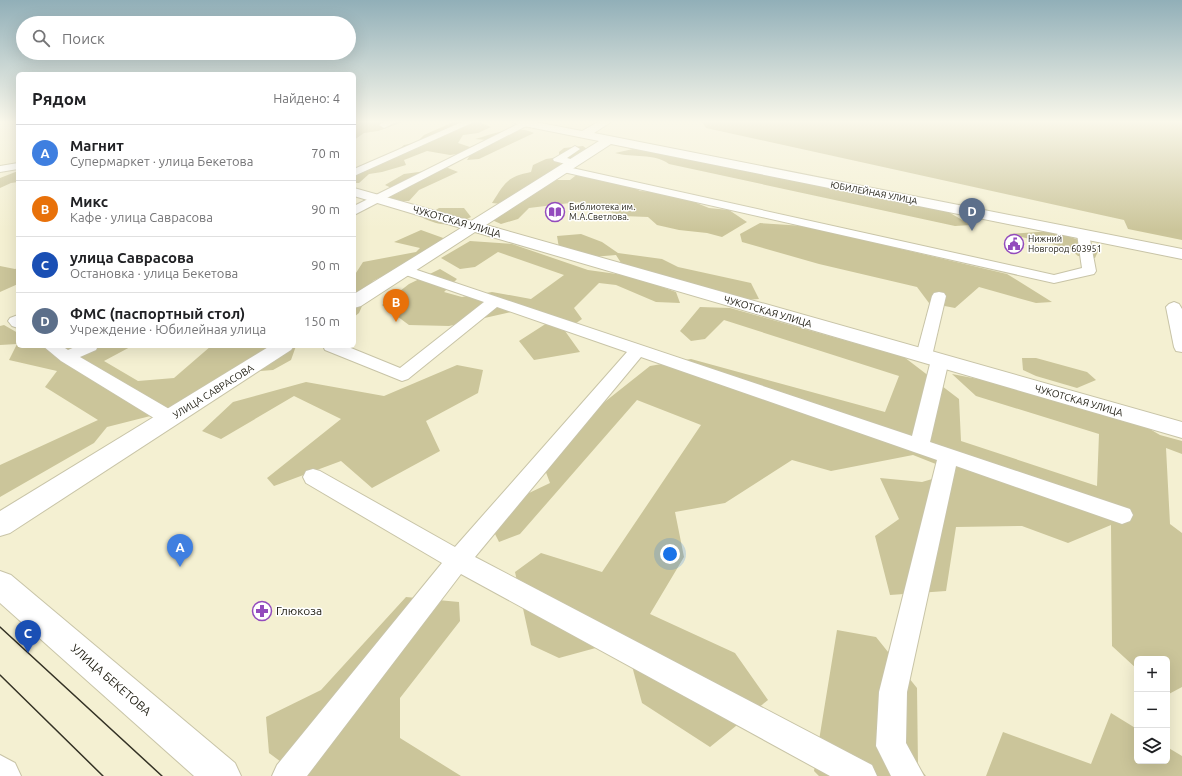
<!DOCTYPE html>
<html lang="ru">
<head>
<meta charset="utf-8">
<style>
  body { margin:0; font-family:Ubuntu,sans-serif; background:#f6f6f6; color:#202124 }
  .controls { position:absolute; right:12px; bottom:12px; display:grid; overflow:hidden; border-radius:6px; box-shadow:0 4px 16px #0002 }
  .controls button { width:36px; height:36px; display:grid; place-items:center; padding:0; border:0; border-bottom:1px solid #e0e0e0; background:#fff; color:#202124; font:20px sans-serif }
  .you { position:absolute; left:670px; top:554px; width:14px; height:14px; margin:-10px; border:3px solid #fff; border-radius:50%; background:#1a73e8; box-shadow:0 0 0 6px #1a73e833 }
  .badge { display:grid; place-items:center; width:26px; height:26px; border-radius:50%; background:#934bbd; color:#fff; font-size:13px; font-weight:700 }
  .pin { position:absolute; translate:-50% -33px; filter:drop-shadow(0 1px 2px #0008) }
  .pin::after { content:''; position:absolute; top:21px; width:14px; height:12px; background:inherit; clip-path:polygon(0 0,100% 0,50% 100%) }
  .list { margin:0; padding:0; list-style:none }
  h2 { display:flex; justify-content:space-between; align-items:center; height:52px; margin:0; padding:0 16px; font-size:17px }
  h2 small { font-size:13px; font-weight:400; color:#757577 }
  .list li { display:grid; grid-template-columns:26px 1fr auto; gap:12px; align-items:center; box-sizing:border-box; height:56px; padding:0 16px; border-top:1px solid #e0e0e0 }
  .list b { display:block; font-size:15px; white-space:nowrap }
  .list p { margin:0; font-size:13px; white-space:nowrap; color:#757577 }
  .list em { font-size:13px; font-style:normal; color:#757577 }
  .icon { flex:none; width:22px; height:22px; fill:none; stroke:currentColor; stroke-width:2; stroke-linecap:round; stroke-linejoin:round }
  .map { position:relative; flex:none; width:1182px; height:776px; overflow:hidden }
  .search { position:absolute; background:#fff; box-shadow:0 4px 16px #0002; left:16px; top:16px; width:340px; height:44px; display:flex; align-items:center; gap:10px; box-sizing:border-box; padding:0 14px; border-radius:22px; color:#757577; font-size:15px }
  .panel { position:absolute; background:#fff; box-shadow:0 4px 16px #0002; left:16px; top:72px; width:340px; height:276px; border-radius:6px }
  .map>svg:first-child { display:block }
  .green { fill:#cbc59a }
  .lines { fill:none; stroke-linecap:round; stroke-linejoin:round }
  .service-casing { stroke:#c8c4a7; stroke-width:2 }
  .minor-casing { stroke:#c8c4a7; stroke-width:2 }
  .secondary-casing { stroke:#c8c4a7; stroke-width:2 }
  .service { fill:#fff; fill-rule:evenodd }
  .minor { fill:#fff; fill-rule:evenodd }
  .secondary { fill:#fff; fill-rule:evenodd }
  .tram { stroke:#343225; stroke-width:1.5 }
  .labels { text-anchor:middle; stroke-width:3; stroke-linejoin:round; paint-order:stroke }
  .far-street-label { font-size:9px; fill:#1e1c11; stroke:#fff }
  .far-poi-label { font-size:9px; fill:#1e1c11; stroke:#fff; text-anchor:start }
  .street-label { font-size:10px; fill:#1e1c11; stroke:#fff }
  .near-poi-label { font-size:12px; fill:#1e1c11; stroke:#fff; text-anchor:start }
  .near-street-label { font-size:12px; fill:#1e1c11; stroke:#fff }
</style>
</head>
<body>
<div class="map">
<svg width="1182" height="776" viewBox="0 0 1182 776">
  <rect width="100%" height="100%" fill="#f4f0d2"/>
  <g class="green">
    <polygon points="362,122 403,122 378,131 364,133 354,140 354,125"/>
    <path d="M 453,122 L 479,122 L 491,127 L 478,133 L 463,135 L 458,143 L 470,147 L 487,140 L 475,139 C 492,134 517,124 534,133 L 479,159 L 467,160 L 472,152 L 450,155 L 427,151 L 404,160 L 406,165 L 382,172 L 369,174 L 359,183 L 354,183 L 354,173 L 386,161 L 404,145 L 416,143 L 424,135 Z"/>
    <polygon points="702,122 1182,122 1182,240 1128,229 1124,220 706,128"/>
    <path d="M 583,146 L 592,153 L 560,162 L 562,173 L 551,180 L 570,180 L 580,172 L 615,178 L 640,191 L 672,193 L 709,208 L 729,210 L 747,222 L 722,237 L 707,233 L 679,230 L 657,225 L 648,217 L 623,216 L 578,202 L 529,208 L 518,219 L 501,224 L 492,220 L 501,204 L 492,203 C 505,183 506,177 531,172 L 533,165 L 546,159 L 559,157 L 559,152 L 564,148 Z"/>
    <path d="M 633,149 L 761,171 L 945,210 L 971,225 L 955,226 L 669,164 C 654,153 633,158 615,153 Z"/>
    <polygon points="448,168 458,172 419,190 409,201 395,201 388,197 400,192 385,185 404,174"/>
    <polygon points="18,171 18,182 11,183 0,188 0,178"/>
    <path d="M 439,208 L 464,208 L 471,217 C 453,226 442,227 423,218 Z"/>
    <polygon points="760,223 804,226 1007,274 1052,302 1036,303 979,287 955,308 929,303 917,287 819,264 742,242 740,234"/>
    <polygon points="421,230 446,239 413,261 373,281 359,313 354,317 354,276 363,262 416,252 420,248 394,242"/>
    <polygon points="1052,231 1100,247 1095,258 1078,256 1069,248 1009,234"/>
    <polygon points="581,234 602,242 618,253 662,259 678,267 751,283 759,299 730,301 623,266 616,255 592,257 559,248 557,236"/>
    <polygon points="470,241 512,244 588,270 631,276 676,292 680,303 656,302 616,285 599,283 574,308 582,319 565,331 580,352 534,360 519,341 547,323 511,312 449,326 409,325 382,305 409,284 440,269 457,279 444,292 462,297 492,292 531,299 564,275 498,252 475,267 460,269 441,258"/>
    <polygon points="0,266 15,269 18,268 18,284 0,292"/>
    <polygon points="700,307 730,308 904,357 959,399 961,441 1097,486 1099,434 976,396 952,374 1107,404 1160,435 1182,441 1182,454 1166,448 1170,524 1182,533 1182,687 1167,695 1167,659 1137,659 1137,669 1112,646 1111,525 1068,543 1022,526 956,527 946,591 890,595 875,536 899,519 880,478 922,482 956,472 913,455 831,471 792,460 725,503 675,512 684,557 650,614 735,653 768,700 710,747 642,703 625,640 559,658 531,645 515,572 541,553 602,572 701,425 637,400 520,534 499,542 485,514 550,483 539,454 650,366 691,359 885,412 899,376 724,320 705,339 691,341 680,331"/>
    <polygon points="4,325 18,333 18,346 132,346 104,361 138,381 174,378 211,346 296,346 291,360 273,370 232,373 178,409 107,427 94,443 0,497 0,465 98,420 45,387 57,371 9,360 17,344 0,345 0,326"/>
    <polygon points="1022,358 1036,358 1087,372 1096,380 1077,388 1036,376 1023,370"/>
    <polygon points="457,365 483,370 478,393 426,421 440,451 372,488 341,461 274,486 267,478 341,419 294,396 221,439 202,431 233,402 306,382 384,396"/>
    <polygon points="406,597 459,602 460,621 400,698 400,738 461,776 300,776 269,753 266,717 321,690"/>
    <polygon points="837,630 876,637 917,688 918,766 926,776 819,776 814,771"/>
    <polygon points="1111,713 1137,729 1137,761 1167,761 1167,747 1182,756 1182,776 986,776 1003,732 1091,764"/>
  </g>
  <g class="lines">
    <defs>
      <g id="service">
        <polygon points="384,122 396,122 384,128 379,125"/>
        <polygon points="462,122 474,122 354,176 354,169"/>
        <polygon points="522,122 532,123 354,215 354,206"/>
        <polygon points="575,146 580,149 567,158 577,161 578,163 577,165 573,166 554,161 553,159"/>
        <polygon points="18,163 18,169 0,172 0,166"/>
        <polygon points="563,166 1054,275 1082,268 1077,234 1083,230 1089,234 1096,271 1094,274 1054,283 559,171 558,169 559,167"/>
        <polygon points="405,266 912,436 931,360 934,356 940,355 946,356 949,360 930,442 1130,509 1133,515 1130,521 1122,524 956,466 907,692 906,743 924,776 891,776 876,746 879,692 937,460 641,357 475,557 872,765 877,776 830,776 461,574 307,776 272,776 277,765 442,563 306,483 303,477 306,471 313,469 320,471 455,547 627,352 497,307 408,379 402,381 325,350 323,346 346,346 400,368 484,302 400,273 398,270 400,267"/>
        <polygon points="939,292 944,293 946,296 932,356 930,360 924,361 918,360 916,356 932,296 934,293"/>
        <polygon points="1174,302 1179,304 1182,309 1182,352 1176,351 1174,347 1166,307 1169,304"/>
        <polygon points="18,315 18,328 12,326 8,321 10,318"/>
        <polygon points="43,346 62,346 68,350 77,346 98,346 96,350 80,357 176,413 179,418 176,423 169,424 162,423 61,361"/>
      </g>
      <g id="minor">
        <polygon points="513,122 535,122 582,131 598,122 611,122 594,133 1182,249 1182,259 611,144 486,225 1182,422 1182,438 475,232 361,306 354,308 354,294 461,228 354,196 354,188 471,221 599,141 519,125"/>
        <polygon points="270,346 294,346 291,350 10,533 0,536 0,511"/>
      </g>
      <g id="secondary">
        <polygon points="0,571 11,575 235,763 241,776 194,776 0,603"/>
        <polygon points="0,755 15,763 21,776 0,776"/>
      </g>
    </defs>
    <use href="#service" class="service-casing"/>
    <use href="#minor" class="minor-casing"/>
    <use href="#secondary" class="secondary-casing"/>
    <use href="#service" class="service"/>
    <use href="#minor" class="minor"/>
    <use href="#secondary" class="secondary"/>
    <g class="tram">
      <polyline points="0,627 162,776"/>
      <polyline points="0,675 103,776"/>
    </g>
  </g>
  <linearGradient id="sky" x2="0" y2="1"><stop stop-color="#91afb8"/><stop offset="0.53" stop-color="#faf8eb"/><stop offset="1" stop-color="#faf8eb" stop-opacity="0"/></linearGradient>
  <rect width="1182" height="230" fill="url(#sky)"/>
  <defs>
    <symbol id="library-ring" viewBox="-11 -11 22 22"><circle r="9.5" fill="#fff" stroke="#934bbd" stroke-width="1.5"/><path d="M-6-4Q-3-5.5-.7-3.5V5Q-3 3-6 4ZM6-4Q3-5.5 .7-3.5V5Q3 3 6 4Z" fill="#934bbd"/></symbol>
    <symbol id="civic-ring" viewBox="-11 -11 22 22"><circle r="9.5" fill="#fff" stroke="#934bbd" stroke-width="1.5"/><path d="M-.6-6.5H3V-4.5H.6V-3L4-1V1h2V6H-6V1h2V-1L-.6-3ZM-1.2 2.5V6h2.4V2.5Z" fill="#934bbd"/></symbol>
    <symbol id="pharmacy-ring" viewBox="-11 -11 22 22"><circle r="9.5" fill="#fff" stroke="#934bbd" stroke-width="1.5"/><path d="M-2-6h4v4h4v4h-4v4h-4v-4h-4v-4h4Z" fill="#934bbd"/></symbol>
  </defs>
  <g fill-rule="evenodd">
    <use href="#library-ring" x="544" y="201" width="22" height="22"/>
    <use href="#civic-ring" x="1003" y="233" width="22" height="22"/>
    <use href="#pharmacy-ring" x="251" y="600" width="22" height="22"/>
  </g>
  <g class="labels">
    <g class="far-street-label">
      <text transform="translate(874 193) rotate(11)" y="3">ЮБИЛЕЙНАЯ УЛИЦА</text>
    </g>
    <g class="far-poi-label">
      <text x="569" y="210">Библиотека им.<tspan x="569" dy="10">М.А.Светлова.</tspan></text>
      <text x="1028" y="242">Нижний<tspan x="1028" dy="10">Новгород 603951</tspan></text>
    </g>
    <g class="street-label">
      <text transform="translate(457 221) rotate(16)" y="4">ЧУКОТСКАЯ УЛИЦА</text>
      <text transform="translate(768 311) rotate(16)" y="4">ЧУКОТСКАЯ УЛИЦА</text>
      <text transform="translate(213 391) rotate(-32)" y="4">УЛИЦА САВРАСОВА</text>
      <text transform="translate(1079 400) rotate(16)" y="4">ЧУКОТСКАЯ УЛИЦА</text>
    </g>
    <g class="near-poi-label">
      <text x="276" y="615">Глюкоза</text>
    </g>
    <g class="near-street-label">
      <text transform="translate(111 680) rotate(41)" y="4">УЛИЦА БЕКЕТОВА</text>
    </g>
  </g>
</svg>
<div class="controls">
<button>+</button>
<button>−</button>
<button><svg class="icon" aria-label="layers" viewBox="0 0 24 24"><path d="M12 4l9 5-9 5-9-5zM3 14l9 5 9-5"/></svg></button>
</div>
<div class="you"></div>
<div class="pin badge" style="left:180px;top:567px;background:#3f7fe0">A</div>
<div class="pin badge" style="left:396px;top:322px;background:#e8710a">B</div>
<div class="pin badge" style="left:28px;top:653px;background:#1a4fb4">C</div>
<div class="pin badge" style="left:972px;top:231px;background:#5c6f8a">D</div>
<div class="search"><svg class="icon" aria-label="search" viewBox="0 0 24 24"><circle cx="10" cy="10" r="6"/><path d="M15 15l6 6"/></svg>Поиск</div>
<section class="panel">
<h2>Рядом<small>Найдено: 4</small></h2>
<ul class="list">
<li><span class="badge" style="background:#3f7fe0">A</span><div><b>Магнит</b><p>Супермаркет · улица Бекетова</p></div><em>70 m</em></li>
<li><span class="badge" style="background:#e8710a">B</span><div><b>Микс</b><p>Кафе · улица Саврасова</p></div><em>90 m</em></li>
<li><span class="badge" style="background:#1a4fb4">C</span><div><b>улица Саврасова</b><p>Остановка · улица Бекетова</p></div><em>90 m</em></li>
<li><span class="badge" style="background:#5c6f8a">D</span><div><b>ФМС (паспортный стол)</b><p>Учреждение · Юбилейная улица</p></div><em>150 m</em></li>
</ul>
</section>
</div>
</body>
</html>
